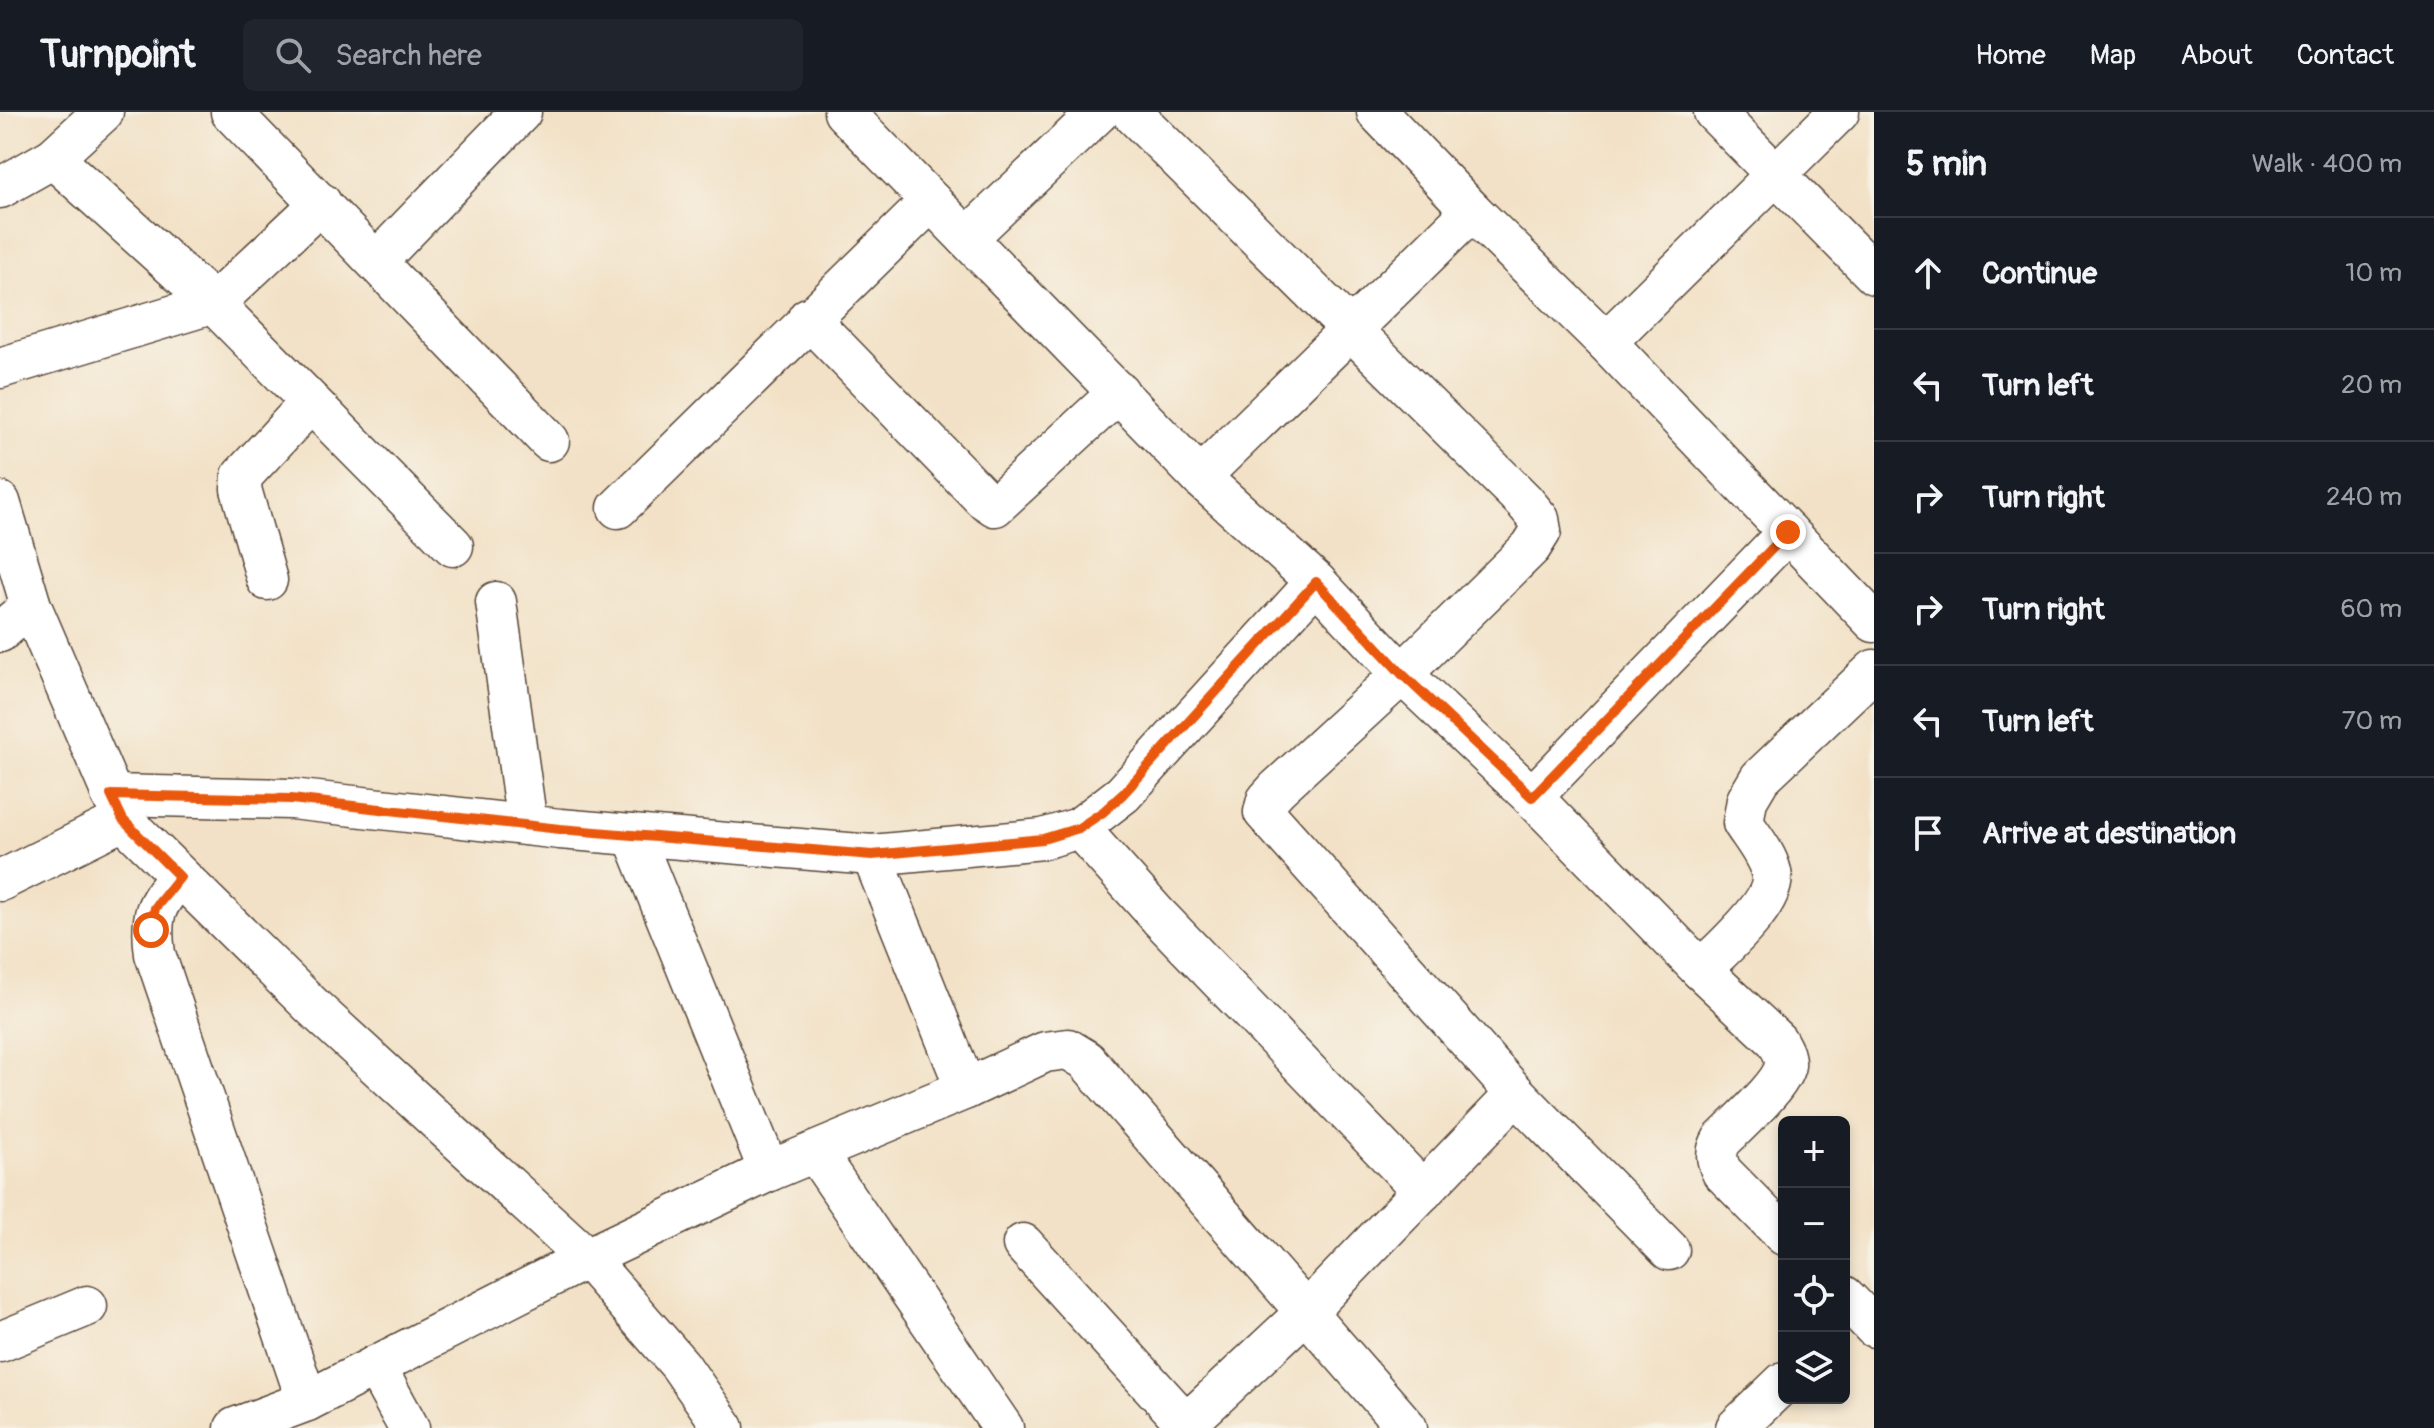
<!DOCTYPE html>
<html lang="en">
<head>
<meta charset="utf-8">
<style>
  body { margin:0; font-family:Pangolin,sans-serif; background:#20242c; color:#f1f3f6 }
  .controls { position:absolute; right:24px; bottom:24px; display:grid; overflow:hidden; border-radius:12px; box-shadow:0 4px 12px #0003 }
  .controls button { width:72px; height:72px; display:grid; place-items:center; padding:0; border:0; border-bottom:2px solid #363941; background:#171b24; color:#f1f3f6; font:40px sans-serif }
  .stop { position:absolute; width:24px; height:24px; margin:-18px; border:6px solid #ea580c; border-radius:50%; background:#fff }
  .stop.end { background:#ea580c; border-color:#fff; box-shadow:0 2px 8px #0008 }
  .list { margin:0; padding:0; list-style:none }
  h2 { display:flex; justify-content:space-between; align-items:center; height:104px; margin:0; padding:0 32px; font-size:34px }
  h2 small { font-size:26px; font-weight:400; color:#9ea1a6 }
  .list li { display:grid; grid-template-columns:52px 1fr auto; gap:24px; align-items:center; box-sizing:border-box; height:112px; padding:0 32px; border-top:2px solid #363941 }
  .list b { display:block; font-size:30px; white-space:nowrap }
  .list em { font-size:26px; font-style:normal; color:#9ea1a6 }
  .icon { flex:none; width:44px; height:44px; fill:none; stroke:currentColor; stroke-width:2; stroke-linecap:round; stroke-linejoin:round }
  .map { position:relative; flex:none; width:1874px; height:1316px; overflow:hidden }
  header { display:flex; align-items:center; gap:48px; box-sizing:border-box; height:112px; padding:0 40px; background:#171b24; border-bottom:2px solid #363941 }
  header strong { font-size:38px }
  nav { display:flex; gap:44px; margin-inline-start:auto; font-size:28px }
  .search { width:560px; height:72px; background:#20242c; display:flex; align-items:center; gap:20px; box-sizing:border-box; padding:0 28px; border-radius:12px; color:#9ea1a6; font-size:30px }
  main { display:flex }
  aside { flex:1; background:#171b24 }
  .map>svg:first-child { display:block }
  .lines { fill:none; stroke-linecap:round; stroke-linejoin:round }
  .minor-casing { stroke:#564537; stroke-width:43 }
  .minor { stroke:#fff; stroke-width:40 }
  .route { stroke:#ea580c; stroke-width:10 }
</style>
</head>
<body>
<header>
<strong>Turnpoint</strong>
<div class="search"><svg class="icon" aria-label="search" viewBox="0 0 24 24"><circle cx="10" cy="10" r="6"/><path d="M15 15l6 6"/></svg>Search here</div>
<nav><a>Home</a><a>Map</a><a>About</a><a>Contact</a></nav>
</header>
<main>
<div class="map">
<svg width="1874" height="1316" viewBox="0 0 1874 1316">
  <rect width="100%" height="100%" fill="#f7f3e8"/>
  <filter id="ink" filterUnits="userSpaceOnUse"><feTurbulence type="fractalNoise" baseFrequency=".0125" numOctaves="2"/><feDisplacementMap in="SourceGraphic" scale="16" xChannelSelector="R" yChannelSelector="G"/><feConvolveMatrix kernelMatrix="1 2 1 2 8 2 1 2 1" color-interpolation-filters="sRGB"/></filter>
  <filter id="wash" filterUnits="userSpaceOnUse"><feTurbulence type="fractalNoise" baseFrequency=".006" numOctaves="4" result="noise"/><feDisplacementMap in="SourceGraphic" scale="32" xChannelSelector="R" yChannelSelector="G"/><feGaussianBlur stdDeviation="1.8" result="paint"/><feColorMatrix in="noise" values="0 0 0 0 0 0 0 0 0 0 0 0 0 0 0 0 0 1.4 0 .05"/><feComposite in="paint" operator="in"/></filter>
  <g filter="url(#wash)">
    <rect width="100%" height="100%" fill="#f2e1c6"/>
  </g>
  <g filter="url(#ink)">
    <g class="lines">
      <defs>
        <g id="minor">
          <polyline points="231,0 549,329"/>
          <polyline points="1131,0 1524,389 1539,407 1541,419 1531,435 1402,562 1277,677 1267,688 1264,700 1516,982"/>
          <polyline points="1714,0 1874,162"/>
          <polyline points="53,46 211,189 453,434"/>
          <polyline points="0,76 53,46 103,0"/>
          <polyline points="1472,99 1606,230 1874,510"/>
          <polyline points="967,126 1099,0"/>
          <polyline points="377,149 521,0"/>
          <polyline points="808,206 983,386 995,394 1119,280"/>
          <polyline points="1606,230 1839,0"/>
          <polyline points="0,256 201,195 223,183 321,91"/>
          <polyline points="1200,365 1472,99 1377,0"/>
          <polyline points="0,390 31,494 123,708 315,897 587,1146 680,1253 724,1316"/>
          <polyline points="618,396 931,89"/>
          <polyline points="267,468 241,377 242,364 310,291"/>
          <path d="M 1316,470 L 1402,562 L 1532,685 L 1701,858 L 1777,929 C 1781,937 1786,944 1785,953 C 1782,973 1737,1013 1722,1028 C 1715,1040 1716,1048 1722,1060 L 1784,1123"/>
          <polyline points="496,490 527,713"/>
          <polyline points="0,520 31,494"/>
          <polyline points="111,683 291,687 560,717 872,743 1043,727 1079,716 1123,682 1316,470 1200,365 844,0"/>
          <polyline points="1532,685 1788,420"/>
          <polyline points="1079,716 1159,805 1423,1079"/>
          <polyline points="633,723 769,1059"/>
          <polyline points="872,743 966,977"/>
          <path d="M 180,765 C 154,792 150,805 155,842 L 307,1289"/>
          <polyline points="0,769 123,708"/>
          <path d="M 1701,858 C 1720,838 1779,789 1771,760 C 1767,743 1753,726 1743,711 L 1747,688 L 1760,666 L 1874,558"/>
          <polyline points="815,1040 1003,1316"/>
          <polyline points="1023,1132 1190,1316"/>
          <polyline points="1844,1184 1874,1215"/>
          <polyline points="0,1230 87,1194"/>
          <polyline points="375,1254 409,1316"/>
          <polyline points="235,1316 307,1289 587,1146 769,1059 966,977 1045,940 1068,937 1086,948 1407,1316"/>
          <polyline points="1182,1316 1305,1201 1516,982 1669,1138"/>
          <polyline points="1736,1316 1784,1270"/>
        </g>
      </defs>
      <use href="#minor" class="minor-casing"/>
      <use href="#minor" class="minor"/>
    </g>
  </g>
  <g class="lines" filter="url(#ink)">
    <polyline class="route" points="151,818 155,796 180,765 123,708 111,683 291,687 560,717 872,743 1043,727 1079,716 1103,700 1123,682 1316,470 1402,562 1532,685 1788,420"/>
  </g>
</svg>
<div class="controls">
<button>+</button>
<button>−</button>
<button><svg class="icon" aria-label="locate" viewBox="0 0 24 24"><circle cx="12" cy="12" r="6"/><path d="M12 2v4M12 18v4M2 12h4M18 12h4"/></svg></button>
<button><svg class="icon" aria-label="layers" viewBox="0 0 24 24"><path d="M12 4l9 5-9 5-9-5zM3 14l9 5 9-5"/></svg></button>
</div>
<div class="stop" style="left:151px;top:818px"></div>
<div class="stop end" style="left:1788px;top:420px"></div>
</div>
<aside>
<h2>5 min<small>Walk · 400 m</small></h2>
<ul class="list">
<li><svg class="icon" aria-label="ahead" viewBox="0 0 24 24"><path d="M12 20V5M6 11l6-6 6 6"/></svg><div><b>Continue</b></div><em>10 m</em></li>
<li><svg class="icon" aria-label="left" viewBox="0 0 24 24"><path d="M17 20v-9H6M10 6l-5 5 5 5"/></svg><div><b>Turn left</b></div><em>20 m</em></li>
<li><svg class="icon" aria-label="right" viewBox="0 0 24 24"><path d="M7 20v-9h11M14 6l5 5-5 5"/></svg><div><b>Turn right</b></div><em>240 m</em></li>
<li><svg class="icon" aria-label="right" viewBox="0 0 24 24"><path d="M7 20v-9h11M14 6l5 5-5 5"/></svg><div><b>Turn right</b></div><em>60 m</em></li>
<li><svg class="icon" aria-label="left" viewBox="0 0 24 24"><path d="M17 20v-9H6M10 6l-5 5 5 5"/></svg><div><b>Turn left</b></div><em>70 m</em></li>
<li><svg class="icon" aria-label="arrive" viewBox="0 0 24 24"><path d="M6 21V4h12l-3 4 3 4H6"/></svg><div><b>Arrive at destination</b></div></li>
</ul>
</aside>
</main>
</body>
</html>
